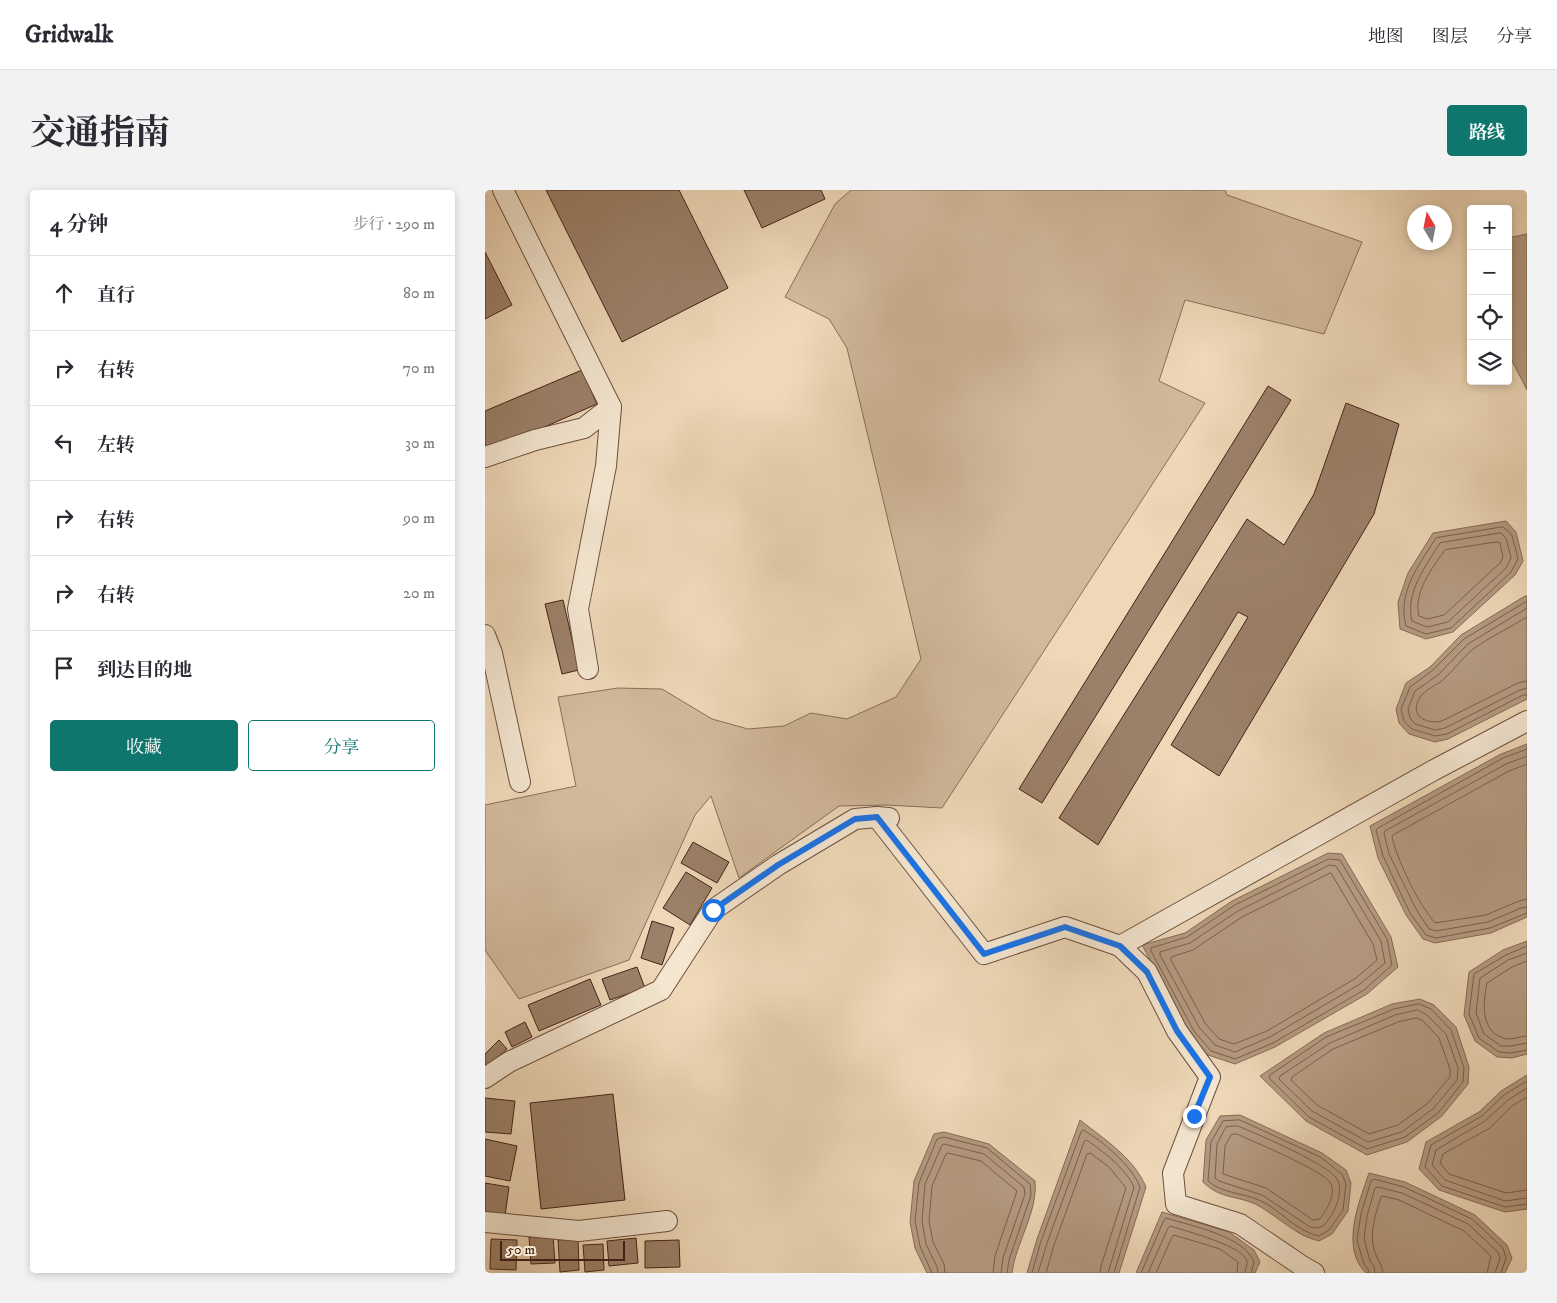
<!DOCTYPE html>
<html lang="zh">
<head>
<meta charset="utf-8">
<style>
  body { margin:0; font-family:"IM FELL DW Pica","Noto Serif SC",serif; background:#f2f2f3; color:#2b2b33 }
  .controls { position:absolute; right:15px; top:15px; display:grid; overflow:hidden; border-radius:5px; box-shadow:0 2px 8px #0003 }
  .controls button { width:45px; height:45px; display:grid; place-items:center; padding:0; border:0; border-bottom:1px solid #e1e1e2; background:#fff; color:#2b2b33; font:25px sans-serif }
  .compass { position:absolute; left:922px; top:15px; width:45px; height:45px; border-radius:50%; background:#fff; box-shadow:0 2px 8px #0003; rotate:350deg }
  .scale { position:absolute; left:15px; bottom:12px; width:125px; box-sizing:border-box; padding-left:5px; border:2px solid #442216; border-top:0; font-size:14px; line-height:18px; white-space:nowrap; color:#442216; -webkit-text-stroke:4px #f4e6d1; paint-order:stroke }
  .stop { position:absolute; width:15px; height:15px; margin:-11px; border:4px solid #1a73e8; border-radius:50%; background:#fff }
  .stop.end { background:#1a73e8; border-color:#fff; box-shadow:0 1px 5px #0008 }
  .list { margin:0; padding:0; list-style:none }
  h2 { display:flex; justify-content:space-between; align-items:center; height:65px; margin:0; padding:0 20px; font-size:21px }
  h2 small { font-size:16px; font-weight:400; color:#7c7c81 }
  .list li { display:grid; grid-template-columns:32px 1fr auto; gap:15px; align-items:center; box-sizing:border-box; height:75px; padding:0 20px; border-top:1px solid #e1e1e2 }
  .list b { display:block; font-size:19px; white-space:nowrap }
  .list em { font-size:16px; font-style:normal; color:#7c7c81 }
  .actions { display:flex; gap:10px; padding:15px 20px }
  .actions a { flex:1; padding:11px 0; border:1px solid #0f766e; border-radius:5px; text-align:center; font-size:18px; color:#0f766e }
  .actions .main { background:#0f766e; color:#fff }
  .icon { flex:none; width:28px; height:28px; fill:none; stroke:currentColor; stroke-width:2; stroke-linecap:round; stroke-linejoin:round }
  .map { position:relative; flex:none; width:1042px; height:1083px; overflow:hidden; border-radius:5px }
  header { display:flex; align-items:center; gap:30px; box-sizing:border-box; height:70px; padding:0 25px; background:#fff; border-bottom:1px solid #e1e1e2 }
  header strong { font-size:24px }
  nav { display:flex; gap:28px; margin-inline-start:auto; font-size:18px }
  .intro { display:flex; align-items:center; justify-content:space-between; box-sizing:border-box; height:120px; padding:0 30px }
  h1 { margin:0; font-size:35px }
  .button { padding:12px 22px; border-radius:5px; background:#0f766e; color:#fff; font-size:18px; font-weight:700 }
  main { display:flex; gap:30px; padding:0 30px }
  aside { flex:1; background:#fff; border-radius:5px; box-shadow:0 2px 8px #0003 }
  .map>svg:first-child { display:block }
  .green { fill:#d1b99c; stroke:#8a6e59 }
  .water { fill:#b49a81; stroke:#876a56 }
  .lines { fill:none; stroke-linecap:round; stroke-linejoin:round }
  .shore { stroke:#7c5e4c; stroke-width:1 }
  .building { fill:#9c816a; stroke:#442216 }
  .street-casing { stroke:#6e503e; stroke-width:22 }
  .street { stroke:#f4e6d1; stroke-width:20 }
  .route { stroke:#1a73e8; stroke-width:6 }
</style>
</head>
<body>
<header>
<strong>Gridwalk</strong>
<nav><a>地图</a><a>图层</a><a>分享</a></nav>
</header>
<div class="intro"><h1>交通指南</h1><a class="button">路线</a></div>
<main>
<aside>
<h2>4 分钟<small>步行 · 290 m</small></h2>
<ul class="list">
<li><svg class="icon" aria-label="ahead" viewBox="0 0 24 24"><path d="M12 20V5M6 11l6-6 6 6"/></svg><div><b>直行</b></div><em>80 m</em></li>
<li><svg class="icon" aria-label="right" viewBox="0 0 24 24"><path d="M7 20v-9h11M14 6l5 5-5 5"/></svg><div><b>右转</b></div><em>70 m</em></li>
<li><svg class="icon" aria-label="left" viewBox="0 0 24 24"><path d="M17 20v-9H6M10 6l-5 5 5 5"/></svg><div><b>左转</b></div><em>30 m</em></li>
<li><svg class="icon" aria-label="right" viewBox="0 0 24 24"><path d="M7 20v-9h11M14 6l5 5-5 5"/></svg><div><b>右转</b></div><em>90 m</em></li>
<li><svg class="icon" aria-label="right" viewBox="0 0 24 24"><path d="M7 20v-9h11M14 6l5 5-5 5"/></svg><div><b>右转</b></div><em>20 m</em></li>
<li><svg class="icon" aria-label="arrive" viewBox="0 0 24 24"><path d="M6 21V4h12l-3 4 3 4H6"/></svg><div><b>到达目的地</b></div></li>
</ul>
<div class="actions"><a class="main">收藏</a><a>分享</a></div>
</aside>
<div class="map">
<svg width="1042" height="1083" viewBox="0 0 1042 1083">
  <rect width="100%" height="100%" fill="#eed8b8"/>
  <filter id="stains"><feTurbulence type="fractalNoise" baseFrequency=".004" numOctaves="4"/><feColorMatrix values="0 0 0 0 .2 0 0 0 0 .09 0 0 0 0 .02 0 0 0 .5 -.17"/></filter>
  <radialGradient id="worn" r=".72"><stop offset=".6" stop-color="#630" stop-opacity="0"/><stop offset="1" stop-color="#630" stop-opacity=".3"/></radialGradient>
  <polygon class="green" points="366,0 740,0 742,5 877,52 839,144 700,110 674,191 720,213 457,618 402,615 354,616 254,688 226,606 210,625 144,770 34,809 0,760 0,615 91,596 73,507 133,498 177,499 227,529 263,539 299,536 326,523 362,529 411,507 436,469 362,158 344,129 300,107 350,14"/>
  <g class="water">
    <polygon points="1042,44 1042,200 1023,163 1023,48"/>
    <polygon points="1021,331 1031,342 1038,371 1030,385 968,442 941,449 915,439 913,412 923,383 948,343"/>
    <polygon points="1040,406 1042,406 1042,509 963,549 950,552 924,544 914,533 911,519 921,493 945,477 976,445"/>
    <polygon points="1042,554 1042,727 1006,743 950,753 938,749 921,725 893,668 885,636 1016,564"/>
    <polygon points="843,663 857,664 906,747 913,777 882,804 790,857 750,874 723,865 705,844 657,755 700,743 747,711"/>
    <polygon points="1042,751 1042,864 1027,868 1012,867 990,851 979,825 984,782 1018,760"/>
    <polygon points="935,809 949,815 971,837 984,877 983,894 957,926 922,952 882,965 821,931 775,886 839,843 907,814"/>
    <polygon points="1042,885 1042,1019 1020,1022 954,1000 934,979 941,952 994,922 1016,901"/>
    <path d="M 755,925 L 837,963 L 861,980 L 866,993 L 863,1021 L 847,1044 L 834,1051 C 811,1046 795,1028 774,1016 C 754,1005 736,1010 718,992 L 721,950 L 735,926 Z"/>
    <path d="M 595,930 C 619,949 649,968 661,997 L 634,1083 L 542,1083 L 552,1049 Z"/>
    <path d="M 459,942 L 504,954 L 550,991 C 553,1022 531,1052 527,1083 L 442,1083 L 430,1058 L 425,1032 L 429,991 L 449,944 Z"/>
    <path d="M 884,983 L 920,992 L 990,1025 L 1022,1055 L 1027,1068 L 1020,1083 L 881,1083 C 855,1058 874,1012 884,983 Z"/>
    <polygon points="677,1022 744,1042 769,1060 775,1072 770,1083 651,1083"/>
  </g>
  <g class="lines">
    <g class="shore">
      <path d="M 1018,337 L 1027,345 L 1033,369 L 1026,382 L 966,438 L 941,444 L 921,436 C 912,402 934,375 951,348 Z"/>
      <path d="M 1016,343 L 1021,348 L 1026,368 L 1021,378 L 963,432 L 942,437 L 927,431 C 920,403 940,377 955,353 Z"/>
      <path d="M 1012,352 L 1015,353 L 1018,367 L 1015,373 L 959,425 L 942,429 L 934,426 C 928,403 947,378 960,360 Z"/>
      <polyline points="1042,411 979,449 948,480 925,497 916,519 919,531 927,539 950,546 962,544 1038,505 1042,505"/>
      <polyline points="1042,418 983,454 953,485 930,501 923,519 925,528 930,534 950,540 960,538 1035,500 1042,498"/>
      <path d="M 1042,427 C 1024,438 1005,447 988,459 C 977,468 969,480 958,490 C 952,495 941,499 936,506 C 923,524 939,535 957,531 L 1033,493 L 1042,491"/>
      <polyline points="1042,559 1018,568 893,638 891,640 898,666 925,723 941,745 951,748 1005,738 1042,723"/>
      <polyline points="1042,566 1021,574 900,641 899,643 904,664 931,719 944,739 951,741 1003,732 1036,718 1042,717"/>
      <path d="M 1042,574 L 1024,581 L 908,645 L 907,647 C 913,672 933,713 950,733 L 1001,725 L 1034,711 L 1042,709"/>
      <polygon points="844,669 855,670 902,749 907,775 879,800 788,853 750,869 726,861 709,841 666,761 666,758 702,747 750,715"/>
      <polygon points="845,675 851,676 896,751 900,773 875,794 785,847 750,862 730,855 714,837 675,765 675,762 705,753 753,721"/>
      <polygon points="846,683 888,754 892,770 871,788 782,841 749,854 734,849 720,833 686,770 686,767 708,760 757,727"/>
      <polyline points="1042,756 1021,765 989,784 984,824 994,848 1014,862 1026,863 1042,860"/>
      <polyline points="1042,763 1023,770 995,788 991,823 999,844 1016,856 1026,856 1042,853"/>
      <path d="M 1042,771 L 1027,777 L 1002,793 C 998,812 995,840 1018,848 C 1026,851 1035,846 1042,846"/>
      <polygon points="934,814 946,819 966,840 979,878 978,892 953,923 920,947 882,959 824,927 784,888 785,885 841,847 909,819"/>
      <polygon points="933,820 942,825 961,844 973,878 972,890 949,918 917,942 883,952 827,921 794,889 795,886 845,853 910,825"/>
      <polygon points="932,828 938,831 954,848 965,879 965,887 943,913 913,935 884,944 832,915 806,890 807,887 848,859 913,832"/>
      <polyline points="1042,891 1019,905 997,926 946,955 940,977 957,996 1020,1017 1042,1014"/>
      <polyline points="1042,898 1023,910 1000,931 951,960 947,975 960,990 1020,1011 1042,1008"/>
      <polyline points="1042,907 1027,916 1005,938 958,964 955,973 964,984 1021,1003 1042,1000"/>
      <path d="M 755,930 L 835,967 L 857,984 L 861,994 L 858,1020 L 844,1040 L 834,1046 C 810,1041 795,1019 774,1010 C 757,1003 737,1003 723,991 L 726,952 L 738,931 Z"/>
      <path d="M 753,936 C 772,944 843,974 852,989 C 858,999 852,1017 846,1026 C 840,1035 837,1040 825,1037 L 777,1005 L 734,991 L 730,988 L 732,954 L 741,937 Z"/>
      <path d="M 752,944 C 767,951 842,982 846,994 C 851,1006 841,1020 835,1029 L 828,1030 L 781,998 L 738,984 L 740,956 L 746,945 Z"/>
      <polyline points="447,1083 435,1056 430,1031 434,993 452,949 459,947 502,958 545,994 546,1005 524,1070 522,1083"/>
      <polyline points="453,1083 452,1077 441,1054 437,1031 440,994 457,955 459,954 499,964 539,997 540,1004 518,1068 516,1083"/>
      <polyline points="460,1083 459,1074 448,1052 444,1031 447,996 461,964 463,963 496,971 532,1001 510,1066 508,1083"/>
      <path d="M 547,1083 L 556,1051 L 596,942 L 598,940 C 618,951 647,976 655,997 L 629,1083"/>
      <path d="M 553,1083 L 562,1053 L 599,952 L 601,950 C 616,959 642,980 649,997 L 623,1083"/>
      <polyline points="561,1083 569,1055 602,964 605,963 624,977 641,998 616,1076 615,1083"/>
      <path d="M 656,1083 L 679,1030 L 681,1028 C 707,1036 759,1046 769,1072 L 766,1083"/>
      <path d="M 663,1083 L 683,1038 L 685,1036 C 698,1040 762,1057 762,1072 C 763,1075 760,1079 760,1083"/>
      <polyline points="671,1083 687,1047 689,1045 735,1059 753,1072 752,1083"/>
      <polyline points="884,1083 883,1079 879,1074 872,1050 876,1024 886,991 889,989 919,997 987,1029 1018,1058 1021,1068 1016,1083"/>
      <polyline points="890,1083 889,1076 885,1071 879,1049 882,1026 890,998 893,997 917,1003 983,1034 1013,1062 1015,1068 1010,1083"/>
      <path d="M 898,1083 C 897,1075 894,1072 891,1065 C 883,1046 890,1026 896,1007 L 898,1006 L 914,1010 L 979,1041 L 1006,1066 L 1002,1083"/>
    </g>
  </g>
  <g class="building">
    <polygon points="61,0 194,0 243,98 137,152"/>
    <polygon points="259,0 336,0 340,9 277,38"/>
    <polygon points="0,62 27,115 0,129"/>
    <polygon points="97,180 112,214 0,263 0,221"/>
    <polygon points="783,196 806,210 557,613 534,599"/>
    <polygon points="861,213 914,234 889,324 734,586 686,555 763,427 753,422 613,655 574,628 762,329 799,355 829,304"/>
    <polygon points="78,410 94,480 77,484 60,414"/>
    <polygon points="208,652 244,672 232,693 196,673"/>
    <polygon points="201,682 227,698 205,735 178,718"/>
    <polygon points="167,731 189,738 177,775 156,768"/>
    <polygon points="152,777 160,798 125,810 117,789"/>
    <polygon points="105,789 116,815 54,841 43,815"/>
    <polygon points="40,832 47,847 27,857 20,842"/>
    <polygon points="14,850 22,859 3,877 0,874 0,864"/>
    <polygon points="128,904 140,1010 56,1019 45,913"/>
    <polygon points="0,908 30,911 26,944 0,942"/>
    <polygon points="0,949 32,956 25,991 0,986"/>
    <polygon points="0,993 24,997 20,1026 0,1024"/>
    <polygon points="68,1046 70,1073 46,1074 44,1047"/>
    <polygon points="93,1048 94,1080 75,1082 73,1050"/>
    <polygon points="151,1048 153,1073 124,1076 122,1051"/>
    <polygon points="6,1049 32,1050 31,1080 5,1079"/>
    <polygon points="194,1050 195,1077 160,1078 160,1051"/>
    <polygon points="118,1054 119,1080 100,1082 98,1055"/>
  </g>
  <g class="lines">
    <defs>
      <g id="street">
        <polyline points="18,0 126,217 121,276 93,419 103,479"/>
        <polyline points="0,267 50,250 99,238 126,217"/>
        <polyline points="0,445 7,463 35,592"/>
        <polyline points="392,627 499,764 580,737 635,756 949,580 1042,531"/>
        <polyline points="635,756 662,782 692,841 725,887 688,983 691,1014 755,1034 817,1076 829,1083"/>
        <polyline points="0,888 24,872 176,800 228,720 293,675 370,629 392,627 404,628"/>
        <polyline points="0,1032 94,1041 182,1031"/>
      </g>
    </defs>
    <use href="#street" class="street-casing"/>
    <use href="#street" class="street"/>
  </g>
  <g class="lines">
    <polyline class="route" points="228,720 293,675 370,629 392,627 499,764 580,737 635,756 662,782 692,841 725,887 709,926"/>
  </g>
  <rect width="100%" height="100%" filter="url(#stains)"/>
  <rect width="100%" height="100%" fill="url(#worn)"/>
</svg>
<div class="controls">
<button>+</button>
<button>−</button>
<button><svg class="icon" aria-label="locate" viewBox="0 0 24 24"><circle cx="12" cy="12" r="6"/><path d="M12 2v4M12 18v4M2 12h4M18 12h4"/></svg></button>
<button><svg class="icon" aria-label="layers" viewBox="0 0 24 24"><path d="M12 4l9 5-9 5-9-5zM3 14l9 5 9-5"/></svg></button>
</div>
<svg class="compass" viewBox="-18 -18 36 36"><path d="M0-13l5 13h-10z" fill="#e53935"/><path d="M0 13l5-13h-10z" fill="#7c7c81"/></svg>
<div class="scale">50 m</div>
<div class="stop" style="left:228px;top:720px"></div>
<div class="stop end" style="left:709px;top:926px"></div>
</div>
</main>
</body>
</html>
